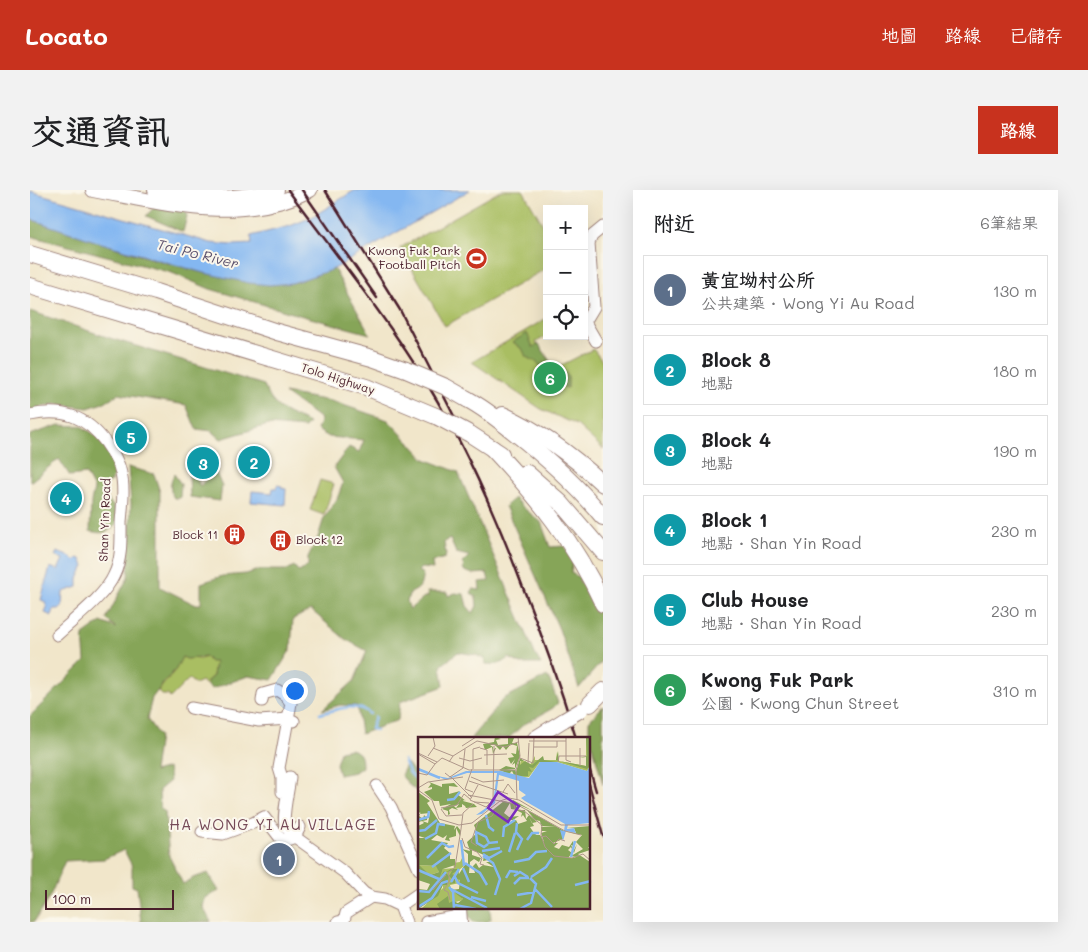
<!DOCTYPE html>
<html lang="zh-TW">
<head>
<meta charset="utf-8">
<style>
  body { margin:0; font-family:Mali,"LXGW WenKai TC",sans-serif; background:#f2f2f2; color:#202124 }
  .controls { position:absolute; right:15px; top:15px; display:grid; overflow:hidden; border-radius:0px; box-shadow:0 5px 20px #0002 }
  .controls button { width:45px; height:45px; display:grid; place-items:center; padding:0; border:0; border-bottom:1px solid #e0e0e0; background:#fff; color:#202124; font:25px sans-serif }
  .scale { position:absolute; left:15px; bottom:12px; width:129px; box-sizing:border-box; padding-left:5px; border:2px solid #4a1f2b; border-top:0; font-size:14px; line-height:18px; white-space:nowrap; color:#4a1f2b; -webkit-text-stroke:4px #fbf7ec; paint-order:stroke }
  .you { position:absolute; left:264px; top:500px; width:18px; height:18px; margin:-12px; border:4px solid #fff; border-radius:50%; background:#1a73e8; box-shadow:0 0 0 8px #1a73e833 }
  .badge { display:grid; place-items:center; width:32px; height:32px; border-radius:50%; background:#c8321e; color:#fff; font-size:16px; font-weight:700 }
  .pin { position:absolute; translate:-50% -50%; border:2px solid #fff; box-shadow:0 1px 5px #0006 }
  .list { margin:0; padding:0; list-style:none }
  h2 { display:flex; justify-content:space-between; align-items:center; height:65px; margin:0; padding:0 20px; font-size:21px }
  h2 small { font-size:16px; font-weight:400; color:#757577 }
  .list li { display:grid; grid-template-columns:32px 1fr auto; gap:15px; align-items:center; box-sizing:border-box; height:70px; margin:0 10px 10px; padding:0 10px; border:1px solid #e0e0e0; border-radius:0px }
  .list b { display:block; font-size:19px; white-space:nowrap }
  .list p { margin:0; font-size:16px; white-space:nowrap; color:#757577 }
  .list em { font-size:16px; font-style:normal; color:#757577 }
  .icon { flex:none; width:28px; height:28px; fill:none; stroke:currentColor; stroke-width:2; stroke-linecap:round; stroke-linejoin:round }
  .map { position:relative; flex:none; width:573px; height:732px; overflow:hidden; border-radius:0px }
  header { display:flex; align-items:center; gap:30px; box-sizing:border-box; height:70px; padding:0 25px; background:#c8321e; color:#fff }
  header strong { font-size:24px }
  nav { display:flex; gap:28px; margin-inline-start:auto; font-size:18px }
  .intro { display:flex; align-items:center; justify-content:space-between; box-sizing:border-box; height:120px; padding:0 30px }
  h1 { margin:0; font-size:35px }
  .button { padding:12px 22px; border-radius:0px; background:#c8321e; color:#fff; font-size:18px; font-weight:700 }
  main { display:flex; gap:30px; padding:0 30px }
  aside { flex:1; background:#fff; border-radius:0px; box-shadow:0 5px 20px #0002 }
  .map>svg:first-child { display:block }
  .green { fill:#a9be62; stroke:#7a6e46 }
  .forest { fill:#86a558; stroke:#686242; fill-rule:evenodd }
  .water { fill:#84b7f1; stroke:#676b8e }
  .lines { fill:none; stroke-linecap:round; stroke-linejoin:round }
  .stream { stroke:#84b7f1; stroke-width:2.5 }
  .minor-casing { stroke:#9e827a; stroke-width:13 }
  .major-casing { stroke:#9e827a; stroke-width:16 }
  .highway-casing { stroke:#9e827a; stroke-width:18 }
  .minor { stroke:#fff; stroke-width:11 }
  .major { stroke:#fff; stroke-width:14 }
  .highway { stroke:#fff; stroke-width:16 }
  .rail { stroke:#4a1f2b; stroke-width:2.5 }
  .major-bridge-casing { stroke:#9e827a; stroke-width:16; stroke-linecap:butt }
  .highway-bridge-casing { stroke:#9e827a; stroke-width:18; stroke-linecap:butt }
  .major-bridge { stroke:#fff; stroke-width:14 }
  .highway-bridge { stroke:#fff; stroke-width:16 }
  .labels { text-anchor:middle; stroke-width:4; stroke-linejoin:round; paint-order:stroke }
  .poi-label { font-size:12px; fill:#4a1f2b; stroke:#fbf7ec; text-anchor:end }
  .street-label { font-size:12px; fill:#4a1f2b; stroke:#fbf7ec }
  .water-label { font-size:14px; font-style:italic; fill:#5e5470; stroke:#fbf7ec }
  .quarter-label { font-size:15px; letter-spacing:1px; fill:#754957; stroke:#fbf7ec }
  .inset-river { fill:none; stroke:#84b7f1; stroke-width:2.5 }
  .inset-road { fill:none; stroke:#ae968a; stroke-width:1 }
  .view { fill:#7b2cbf; fill-opacity:0.15; stroke:#7b2cbf; stroke-width:2.5 }
  .inset-edge { fill:none; stroke:#4a1f2b; stroke-width:2.5 }
</style>
</head>
<body>
<header>
<strong>Locato</strong>
<nav><a>地圖</a><a>路線</a><a>已儲存</a></nav>
</header>
<div class="intro"><h1>交通資訊</h1><a class="button">路線</a></div>
<main>
<div class="map">
<svg width="573" height="732" viewBox="0 0 573 732">
  <rect width="100%" height="100%" fill="#fbf7ec"/>
  <filter id="ink" filterUnits="userSpaceOnUse"><feTurbulence type="fractalNoise" baseFrequency=".02" numOctaves="2"/><feDisplacementMap in="SourceGraphic" scale="10" xChannelSelector="R" yChannelSelector="G"/><feConvolveMatrix kernelMatrix="1 2 1 2 8 2 1 2 1" color-interpolation-filters="sRGB"/></filter>
  <filter id="wash" filterUnits="userSpaceOnUse"><feTurbulence type="fractalNoise" baseFrequency=".0096" numOctaves="4" result="noise"/><feDisplacementMap in="SourceGraphic" scale="20" xChannelSelector="R" yChannelSelector="G"/><feGaussianBlur stdDeviation="1.12" result="paint"/><feColorMatrix in="noise" values="0 0 0 0 0 0 0 0 0 0 0 0 0 0 0 0 0 1.4 0 .05"/><feComposite in="paint" operator="in"/></filter>
  <g filter="url(#wash)">
    <rect width="100%" height="100%" fill="#f1e6ca"/>
    <g class="green">
      <polygon points="472,0 493,0 517,42 517,78 415,136 370,58"/>
      <polygon points="517,128 517,146 506,152 522,180 563,159 573,172 573,259 547,235 511,219 442,172"/>
      <polygon points="290,290 304,294 294,325 280,320"/>
      <polygon points="151,467 170,469 176,467 185,472 183,486 177,491 178,496 171,491 165,494 159,489 140,508 138,505 132,505 128,501 146,479"/>
    </g>
    <g class="forest">
      <polygon points="131,10 154,19 157,26 153,42 116,26"/>
      <polygon points="0,29 99,62 170,82 262,93 304,79 340,144 269,125 180,99 142,83 0,46"/>
      <path d="M 0,121 L 80,148 L 234,195 C 242,219 258,223 279,233 L 275,238 L 238,235 L 191,249 L 182,241 L 166,239 L 156,215 L 88,204 L 73,213 L 58,218 L 25,214 L 0,220 Z"/>
      <polygon points="497,143 503,157 509,154 526,181 532,178 538,187 538,198 529,195 517,185 507,172 496,167 493,160 483,152"/>
      <path d="M 254,203 L 301,211 L 358,230 L 395,269 L 428,282 L 506,466 L 511,474 L 491,474 L 479,468 C 471,475 466,475 456,474 L 454,469 L 446,465 L 428,462 L 411,476 L 414,496 L 370,512 L 368,530 L 331,544 L 327,516 L 310,515 L 292,520 L 324,491 L 337,461 L 315,449 L 281,420 L 263,429 L 261,459 L 242,490 L 218,486 L 182,499 L 178,496 L 177,491 L 183,486 L 185,472 L 180,472 L 176,467 L 157,469 L 152,467 L 146,479 L 135,491 L 122,508 L 117,529 L 129,546 L 124,582 L 138,578 L 140,591 L 129,600 L 130,618 L 135,622 L 139,666 L 153,694 L 163,688 L 178,683 L 189,701 L 175,708 L 173,717 L 181,732 L 111,732 L 107,698 L 102,696 L 102,676 L 94,660 L 74,669 L 35,671 L 20,706 L 4,732 L 0,732 L 0,526 L 55,471 L 53,445 L 71,432 L 86,438 L 76,429 L 98,387 L 101,314 L 98,277 L 124,284 L 130,302 L 130,397 L 164,414 L 171,414 L 171,393 L 192,386 L 216,384 L 229,380 L 257,380 L 264,376 L 269,382 L 278,376 L 278,367 L 288,347 L 294,328 L 307,309 L 313,293 L 304,277 L 319,257 L 329,262 L 334,250 L 299,247 L 287,240 L 291,229 ZM 420,349 L 426,363 L 439,366 L 432,373 L 434,376 L 432,380 L 443,384 L 457,383 L 459,391 L 449,392 L 450,400 L 443,399 L 441,403 L 446,407 L 447,416 L 443,423 L 437,416 L 434,404 L 425,403 L 418,406 L 417,402 L 397,402 L 398,407 L 394,407 L 380,419 L 377,412 L 379,404 C 392,397 390,398 393,384 L 388,381 L 391,378 L 403,379 L 402,372 L 415,368 L 416,365 L 414,352 Z"/>
      <path d="M 29,235 L 51,236 L 70,248 L 84,276 L 84,287 L 72,301 L 91,327 C 83,340 76,346 60,341 L 61,312 L 64,299 L 56,284 L 40,286 L 29,269 L 0,292 L 0,245 Z"/>
      <polygon points="179,279 184,279 192,296 190,311 160,307 159,284 165,283 170,296 179,286"/>
      <path d="M 144,284 L 151,294 L 150,308 L 144,308 C 139,301 140,292 144,284 Z"/>
      <path d="M 484,308 L 495,319 L 511,332 L 520,357 L 535,356 L 543,369 L 541,383 L 562,394 C 572,421 573,442 573,470 L 549,498 L 529,439 L 475,316 Z"/>
      <polygon points="517,486 520,491 528,513 523,518 493,535 479,548 441,548 473,509"/>
      <polygon points="573,516 573,594 559,543 559,531"/>
      <path d="M 320,559 C 331,562 332,566 332,577 L 325,582 L 309,585 L 306,574 L 310,561 Z"/>
      <polygon points="377,573 389,588 389,603 380,596 371,585"/>
      <polygon points="436,718 460,718 461,729 457,732 443,732 436,721"/>
    </g>
    <g class="water">
      <polygon points="325,0 440,0 304,79 262,93 240,95 219,93 170,82 68,52 0,29 0,1 181,53 202,55 222,54 221,46 260,36 282,27"/>
      <polygon points="247,295 252,296 252,298 256,299 255,315 221,312 222,301 242,303 243,298 246,298"/>
      <polygon points="27,362 41,367 45,371 48,368 51,369 54,376 48,389 48,397 33,402 32,417 29,419 24,419 22,426 15,423 17,417 14,411 11,410 20,377 28,380 33,369 25,366"/>
    </g>
    <g class="lines">
      <g class="stream">
        <path d="M 290,524 C 306,520 326,511 340,524"/>
        <polyline points="345,527 341,539 346,540"/>
        <polyline points="374,570 379,582 389,593"/>
      </g>
    </g>
  </g>
  <g filter="url(#ink)">
    <g class="lines">
      <defs>
        <g id="minor">
          <polyline points="566,151 555,132 564,117 559,53 562,46 573,37"/>
          <path d="M 0,225 C 33,218 56,226 76,253 C 83,263 89,272 91,283 C 95,299 92,317 91,333 C 91,350 92,369 84,385 C 75,406 44,429 27,445"/>
          <polyline points="232,511 233,504 247,500 256,506 261,513 249,578 252,588 252,602"/>
          <polyline points="161,518 229,531 259,529 264,531"/>
          <path d="M 260,587 C 259,599 252,625 255,635 C 257,640 262,644 265,647 L 315,683 L 334,703 L 341,707 L 355,709 L 370,716 L 376,732"/>
          <polyline points="347,596 361,617 389,679"/>
          <polyline points="172,642 193,644 223,633 234,627 251,649 257,650 265,647 270,637"/>
          <polyline points="370,716 389,703"/>
          <polyline points="308,732 314,731 316,723 341,707"/>
          <polyline points="396,732 429,726"/>
        </g>
        <g id="major">
          <path d="M 63,0 C 135,13 210,35 280,0"/>
          <path d="M 125,0 C 172,9 201,11 247,0"/>
          <polyline points="505,548 534,530"/>
          <polyline points="429,718 430,732"/>
        </g>
        <g id="highway">
          <polyline points="0,64 126,102 247,142 342,168 376,180"/>
          <polyline points="0,96 336,197 408,227"/>
          <path d="M 437,209 C 454,218 469,230 484,242 C 517,268 547,295 573,327"/>
          <path d="M 473,225 C 511,242 543,266 573,294"/>
          <polyline points="440,244 471,264"/>
          <path d="M 462,258 C 507,306 546,354 573,414"/>
          <polyline points="497,283 531,313 573,362"/>
          <polyline points="560,514 573,501"/>
        </g>
      </defs>
      <use href="#minor" class="minor-casing"/>
      <use href="#major" class="major-casing"/>
      <use href="#highway" class="highway-casing"/>
      <use href="#minor" class="minor"/>
      <use href="#major" class="major"/>
      <use href="#highway" class="highway"/>
      <g class="rail">
        <path d="M 258,0 C 306,65 357,128 399,197 C 437,259 466,326 492,395 C 512,445 530,496 546,548"/>
        <polyline points="272,0 347,108"/>
        <polyline points="295,0 370,120 427,232"/>
        <polyline points="559,577 566,601"/>
        <polyline points="559,594 573,646"/>
      </g>
      <defs>
        <polyline id="major-bridge" points="534,530 551,520"/>
        <g id="highway-bridge">
          <polyline points="376,180 416,197 437,209"/>
          <polyline points="408,227 440,244"/>
        </g>
      </defs>
      <use href="#major-bridge" class="major-bridge-casing"/>
      <use href="#highway-bridge" class="highway-bridge-casing"/>
      <use href="#major-bridge" class="major-bridge"/>
      <use href="#highway-bridge" class="highway-bridge"/>
    </g>
  </g>
  <defs>
    <symbol id="stadium-disc" viewBox="-11 -11 22 22"><circle r="9.5" fill="#c8321e" stroke="#fbf7ec"/><path d="M0-5a6.5 5 0 1 0 0 10a6.5 5 0 1 0 0-10ZM-3.5-1.8h7v3.6h-7Z" fill="#fff"/></symbol>
    <symbol id="building-disc" viewBox="-11 -11 22 22"><circle r="9.5" fill="#c8321e" stroke="#fbf7ec"/><path d="M-4-6H4V6H1V3H-1V6H-4ZM-2.5-4.3h1.7v1.8h-1.7ZM.8-4.3h1.7v1.8H.8ZM-2.5-1h1.7V.8h-1.7ZM.8-1h1.7V.8H.8Z" fill="#fff"/></symbol>
  </defs>
  <g fill-rule="evenodd">
    <use href="#stadium-disc" x="434" y="56" width="25" height="25"/>
    <use href="#building-disc" x="192" y="332" width="25" height="25"/>
    <use href="#building-disc" x="238" y="338" width="25" height="25"/>
  </g>
  <g class="labels">
    <g class="poi-label">
      <text x="430" y="65">Kwong Fuk Park<tspan x="430" dy="14">Football Pitch</tspan></text>
      <text x="188" y="349">Block 11</text>
      <text x="266" y="354" text-anchor="start">Block 12</text>
    </g>
    <g class="street-label">
      <text transform="translate(308 189) rotate(18)" y="4">Tolo Highway</text>
      <text transform="translate(75 330) rotate(-88)" y="4">Shan Yin Road</text>
    </g>
    <g class="water-label">
      <text transform="translate(168 64) rotate(14)" y="5">Tai Po River</text>
    </g>
    <g class="quarter-label">
      <text x="243" y="640">HA WONG YI AU VILLAGE</text>
    </g>
  </g>
  <g transform="translate(388 547)">
    <rect width="172" height="172" fill="#f1e6ca"/>
    <path d="M 168,0 L 172,0 L 172,29 L 169,34 L 139,25 L 122,25 L 111,40 L 100,40 L 103,22 L 112,28 L 117,19 L 117,23 L 138,23 L 139,15 L 141,24 L 168,29 ZM 45,119 L 46,129 L 41,133 L 42,146 L 32,148 L 34,155 L 43,158 L 45,163 L 30,167 L 30,172 L 3,172 L 25,151 L 25,147 L 18,148 L 18,145 L 25,132 L 36,131 L 35,126 L 42,125 ZM 0,128 L 19,129 L 21,135 L 12,138 Z" fill="#a9be62"/>
    <path d="M 77,0 L 83,2 L 78,3 L 80,8 L 90,7 L 90,0 L 96,1 L 94,6 L 99,6 L 102,19 L 97,32 L 88,33 L 97,33 L 98,35 L 102,21 L 106,24 L 102,24 L 102,28 L 107,24 L 114,28 L 125,19 L 126,23 L 139,25 L 121,25 L 115,31 L 111,30 L 114,35 L 110,34 L 110,39 L 96,39 L 92,37 L 96,38 L 94,34 L 91,37 L 81,33 L 88,29 L 97,31 L 97,26 L 94,28 L 97,22 L 93,27 L 90,21 L 96,20 L 93,16 L 98,17 L 99,9 L 93,7 L 88,13 L 85,9 L 82,13 L 77,8 L 72,8 L 75,10 L 75,14 L 77,11 L 78,11 L 75,17 L 74,10 L 67,13 L 65,7 L 76,5 ZM 168,0 L 171,0 L 172,8 L 172,28 L 169,32 L 138,23 L 140,14 L 141,24 L 168,29 L 168,20 L 161,21 L 169,19 ZM 11,45 L 24,50 L 24,47 L 36,46 L 40,50 L 31,49 L 31,57 L 42,54 L 39,57 L 48,64 L 46,63 L 45,64 L 56,67 L 59,70 L 48,71 L 47,69 L 44,67 L 44,70 L 38,71 L 41,67 L 36,69 L 40,73 L 34,71 L 31,73 L 32,77 L 30,78 L 30,74 L 24,72 L 33,67 L 22,69 L 21,64 L 16,64 L 6,55 L 14,52 L 14,50 L 10,51 L 13,47 ZM 0,55 L 12,64 L 9,66 L 22,86 L 37,89 L 36,93 L 39,89 L 43,94 L 42,99 L 38,91 L 38,99 L 31,101 L 32,104 L 27,103 L 29,98 L 25,101 L 19,98 L 13,103 L 30,106 L 26,111 L 32,116 L 32,122 L 37,122 L 37,128 L 25,132 L 21,142 L 26,134 L 31,139 L 34,134 L 28,135 L 33,132 L 41,132 L 34,137 L 38,139 L 38,135 L 41,137 L 48,126 L 50,128 L 50,117 L 44,112 L 52,114 L 49,105 L 59,96 L 56,88 L 86,64 L 94,66 L 95,63 L 115,74 L 97,66 L 100,73 L 93,72 L 92,66 L 86,76 L 91,80 L 101,79 L 95,83 L 89,83 L 91,86 L 98,83 L 100,87 L 109,84 L 105,78 L 103,80 L 104,76 L 98,73 L 107,73 L 108,82 L 111,78 L 119,85 L 114,86 L 111,80 L 116,89 L 112,90 L 116,96 L 122,95 L 117,98 L 122,98 L 126,105 L 123,96 L 129,94 L 123,94 L 123,90 L 138,90 L 123,89 L 122,84 L 117,83 L 108,72 L 146,94 L 145,102 L 135,106 L 140,106 L 136,110 L 141,112 L 144,108 L 151,110 L 155,104 L 156,109 L 153,108 L 155,112 L 155,115 L 159,107 L 156,116 L 153,110 L 150,113 L 154,116 L 150,121 L 155,121 L 158,120 L 153,119 L 165,112 L 158,105 L 164,98 L 149,95 L 158,96 L 156,91 L 149,91 L 172,89 L 172,110 L 170,110 L 172,113 L 160,117 L 172,125 L 172,172 L 22,172 L 19,167 L 30,159 L 31,166 L 35,164 L 40,166 L 45,162 L 33,153 L 41,152 L 42,143 L 37,141 L 37,146 L 31,147 L 36,144 L 31,139 L 29,148 L 25,148 L 20,159 L 0,172 L 0,152 L 9,153 L 12,147 L 0,143 L 0,101 L 7,101 L 1,99 L 0,89 L 6,86 L 4,84 L 10,86 L 12,76 L 2,77 L 1,79 L 5,82 L 6,78 L 9,81 L 9,83 L 0,85 L 0,78 L 3,76 L 0,75 ZM 54,113 L 66,118 L 65,124 L 70,123 L 69,118 L 73,125 L 68,125 L 76,130 L 65,128 L 61,131 L 58,126 L 55,129 L 57,136 L 51,136 L 52,125 L 56,122 L 61,125 L 63,121 L 54,118 ZM 1,128 L 18,129 L 21,135 L 12,138 Z" fill="#86a558" fill-rule="evenodd"/>
    <path d="M 122,25 L 139,25 L 169,34 L 172,29 L 172,86 L 150,88 L 149,92 L 156,91 L 158,96 L 148,94 L 145,104 L 142,93 L 146,94 L 147,87 L 107,64 L 103,61 L 108,58 L 101,53 L 101,44 L 81,38 L 77,66 L 64,77 L 58,78 L 75,66 L 79,36 L 49,36 L 28,43 L 19,39 L 30,41 L 48,34 L 83,34 L 111,41 Z" fill="#84b7f1"/>
    <path class="inset-river" d="M 0,32 L 22,41M 29,63 L 36,62 L 42,55M 68,78 L 71,90 L 76,94M 0,83 L 10,80 L 11,74M 0,94 L 7,93 L 19,83M 85,100 L 86,90 L 97,83M 7,102 L 18,96 L 20,87 L 27,88M 43,103 L 46,129M 109,103 L 114,96 L 121,96M 70,107 L 66,110 L 59,106 L 58,95 L 68,100 L 71,106 L 80,105M 99,113 L 104,102 L 98,95 L 99,86M 64,114 L 82,111M 91,115 L 97,96M 65,117 L 71,121 L 84,114M 65,119 L 75,126 L 82,142 L 77,158M 153,120 L 157,104M 9,121 L 24,106 L 31,110 L 36,109M 96,125 L 111,122 L 118,115 L 129,114M 47,126 L 62,136 L 69,148M 14,130 L 33,116M 45,131 L 51,145M 0,133 L 21,142M 96,139 L 102,135 L 110,140M 37,140 L 40,146 L 60,156M 113,140 L 128,130 L 134,121M 88,141 L 92,134 L 100,135M 33,145 L 41,132M 96,147 L 102,141 L 111,141M 157,148 L 173,144M 31,150 L 35,155 L 36,172M 33,152 L 69,171M 117,152 L 134,170M 0,154 L 11,155 L 28,135M 99,158 L 117,155M 53,160 L 68,164M 37,168 L 58,172M 0,170 L 14,161 L 24,146 L 30,144M 102,172 L 113,166 L 118,147 L 112,141"/>
    <path class="inset-road" d="M 148,0 L 148,23 L 153,25M 111,4 L 148,4M 44,9 L 58,0M 116,10 L 139,10 L 139,4M 15,11 L 35,19M 62,11 L 69,13 L 69,28M 0,16 L 19,25M 0,17 L 17,27 L 24,21 L 51,33 L 98,33 L 102,19 L 100,0M 66,18 L 89,17M 10,19 L 17,9 L 15,0M 41,21 L 52,24 L 64,21M 102,21 L 115,26 L 116,0M 31,25 L 35,19 L 59,4 L 87,10 L 100,5M 140,25 L 141,19 L 168,19M 110,26 L 111,6M 162,29 L 162,11M 45,31 L 47,12M 54,32 L 47,52 L 55,55M 55,32 L 55,12 L 62,10M 98,33 L 99,63M 0,36 L 9,38 L 17,27M 27,36 L 32,40 L 45,31M 32,39 L 54,61M 53,40 L 65,45 L 86,43M 51,44 L 90,57M 60,48 L 52,63 L 68,70 L 75,63 L 76,9M 0,51 L 10,45 L 45,40M 0,53 L 14,63 L 21,82 L 41,88 L 54,86 L 82,64 L 91,61 L 101,63 L 143,88 L 173,88M 85,55 L 90,47 L 97,56M 50,58 L 98,67 L 147,94 L 163,98M 95,64 L 97,72 L 106,74 L 124,88 L 123,98 L 127,110 L 136,119 L 154,121 L 165,117 L 173,124M 56,65 L 71,66M 23,71 L 39,68 L 46,57 L 52,62M 23,72 L 28,79 L 44,78M 43,92 L 45,76 L 55,67M 123,100 L 128,99 L 136,107 L 141,102 L 147,104M 44,101 L 47,110 L 59,115 L 64,121 L 62,127 L 66,128M 59,109 L 53,105 L 60,85 L 74,79 L 77,74 L 83,79M 30,136 L 37,130 L 43,92M 30,136 L 32,143 L 26,153 L 30,155 L 32,163M 15,153 L 28,138"/>
    <path class="view" d="M 80,55 L 101,69 L 90,85 L 70,71 Z"/>
    <rect width="172" height="172" class="inset-edge"/>
  </g>
</svg>
<div class="controls">
<button>+</button>
<button>−</button>
<button><svg class="icon" aria-label="locate" viewBox="0 0 24 24"><circle cx="12" cy="12" r="6"/><path d="M12 2v4M12 18v4M2 12h4M18 12h4"/></svg></button>
</div>
<div class="scale">100 m</div>
<div class="you"></div>
<div class="pin badge" style="left:249px;top:669px;background:#5c6f8a">1</div>
<div class="pin badge" style="left:224px;top:272px;background:#0f9aa8">2</div>
<div class="pin badge" style="left:173px;top:273px;background:#0f9aa8">3</div>
<div class="pin badge" style="left:36px;top:308px;background:#0f9aa8">4</div>
<div class="pin badge" style="left:101px;top:247px;background:#0f9aa8">5</div>
<div class="pin badge" style="left:520px;top:188px;background:#2e9e5b">6</div>
</div>
<aside>
<h2>附近<small>6筆結果</small></h2>
<ul class="list">
<li><span class="badge" style="background:#5c6f8a">1</span><div><b>黃宜坳村公所</b><p>公共建築 · Wong Yi Au Road</p></div><em>130 m</em></li>
<li><span class="badge" style="background:#0f9aa8">2</span><div><b>Block 8</b><p>地點</p></div><em>180 m</em></li>
<li><span class="badge" style="background:#0f9aa8">3</span><div><b>Block 4</b><p>地點</p></div><em>190 m</em></li>
<li><span class="badge" style="background:#0f9aa8">4</span><div><b>Block 1</b><p>地點 · Shan Yin Road</p></div><em>230 m</em></li>
<li><span class="badge" style="background:#0f9aa8">5</span><div><b>Club House</b><p>地點 · Shan Yin Road</p></div><em>230 m</em></li>
<li><span class="badge" style="background:#2e9e5b">6</span><div><b>Kwong Fuk Park</b><p>公園 · Kwong Chun Street</p></div><em>310 m</em></li>
</ul>
</aside>
</main>
</body>
</html>
